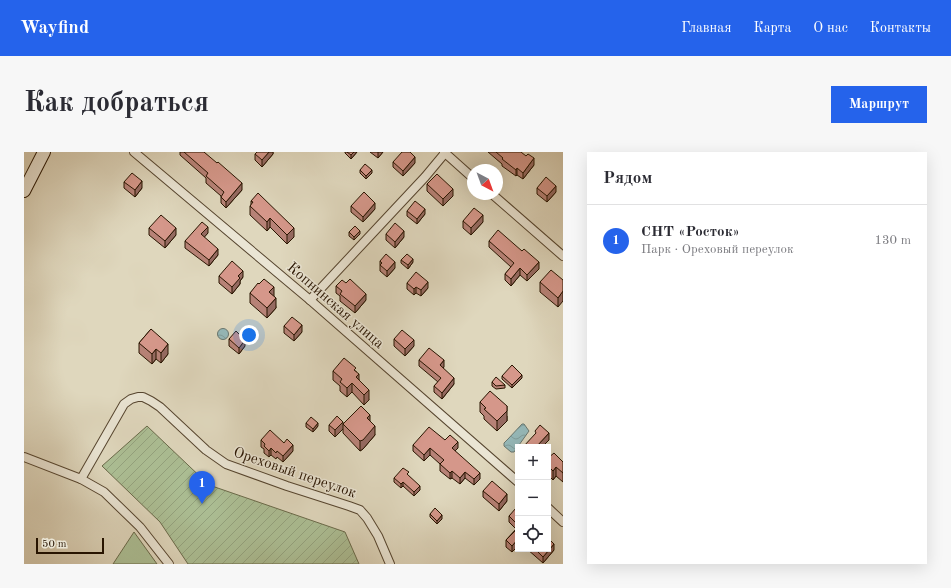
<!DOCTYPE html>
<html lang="ru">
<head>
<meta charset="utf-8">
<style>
  body { margin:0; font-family:"Old Standard TT",serif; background:#f7f7f7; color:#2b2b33 }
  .controls { position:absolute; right:12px; bottom:12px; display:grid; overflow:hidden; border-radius:0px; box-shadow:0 4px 16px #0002 }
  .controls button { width:36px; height:36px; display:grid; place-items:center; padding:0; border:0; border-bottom:1px solid #e1e1e2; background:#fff; color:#2b2b33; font:20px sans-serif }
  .compass { position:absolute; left:443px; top:12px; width:36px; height:36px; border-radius:50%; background:#fff; box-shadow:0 4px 16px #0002; rotate:139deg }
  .scale { position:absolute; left:12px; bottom:10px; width:68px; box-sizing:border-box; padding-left:4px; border:2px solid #281400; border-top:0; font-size:11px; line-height:14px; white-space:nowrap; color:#281400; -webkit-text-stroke:3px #eae5d4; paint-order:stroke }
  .you { position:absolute; left:225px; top:183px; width:14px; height:14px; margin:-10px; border:3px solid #fff; border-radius:50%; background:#1a73e8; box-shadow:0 0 0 6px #1a73e833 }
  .badge { display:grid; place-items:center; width:26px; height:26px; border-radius:50%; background:#2563eb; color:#fff; font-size:13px; font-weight:700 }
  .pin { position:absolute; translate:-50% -33px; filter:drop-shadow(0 1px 2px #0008) }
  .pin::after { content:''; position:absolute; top:21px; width:14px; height:12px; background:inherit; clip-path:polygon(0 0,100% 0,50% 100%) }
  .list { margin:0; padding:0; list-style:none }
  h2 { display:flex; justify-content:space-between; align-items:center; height:52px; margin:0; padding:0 16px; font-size:17px }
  h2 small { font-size:13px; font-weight:400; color:#7c7c81 }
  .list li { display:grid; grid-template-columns:26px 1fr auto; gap:12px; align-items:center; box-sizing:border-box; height:72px; padding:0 16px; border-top:1px solid #e1e1e2 }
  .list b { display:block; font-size:15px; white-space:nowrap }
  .list p { margin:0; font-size:13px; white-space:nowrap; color:#7c7c81 }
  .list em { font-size:13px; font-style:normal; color:#7c7c81 }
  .icon { flex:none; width:22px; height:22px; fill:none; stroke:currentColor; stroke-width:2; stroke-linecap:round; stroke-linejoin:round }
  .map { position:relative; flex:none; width:539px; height:412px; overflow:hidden; border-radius:0px }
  header { display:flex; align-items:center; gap:24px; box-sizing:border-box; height:56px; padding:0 20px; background:#2563eb; color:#fff }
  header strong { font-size:19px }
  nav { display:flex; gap:22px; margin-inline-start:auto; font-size:14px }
  .intro { display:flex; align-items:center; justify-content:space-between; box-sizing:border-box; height:96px; padding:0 24px }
  h1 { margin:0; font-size:28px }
  .button { padding:10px 18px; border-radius:0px; background:#2563eb; color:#fff; font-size:14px; font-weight:700 }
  main { display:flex; gap:24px; padding:0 24px }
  aside { flex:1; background:#fff; border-radius:0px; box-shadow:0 4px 16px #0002 }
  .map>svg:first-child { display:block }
  .grass { fill:#acbf95; stroke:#6a6a4a }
  .garden { fill:url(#garden-furrows); stroke:#6a6a4a }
  .water { fill:url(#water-waves); stroke:#69766e }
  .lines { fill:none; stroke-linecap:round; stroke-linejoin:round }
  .minor-casing { stroke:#56452f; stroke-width:10 }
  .secondary-casing { stroke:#281400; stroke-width:14 }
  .minor { stroke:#eae5d4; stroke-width:8 }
  .secondary { stroke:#eae5d4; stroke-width:12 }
  .wall { fill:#b78277; stroke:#281400 }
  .shaded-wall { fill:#956a61; stroke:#281400 }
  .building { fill:#d5978a; stroke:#281400 }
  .labels { text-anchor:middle; stroke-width:3; stroke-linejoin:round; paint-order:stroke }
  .street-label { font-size:15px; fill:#281400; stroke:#eae5d4 }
</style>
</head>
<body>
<header>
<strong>Wayfind</strong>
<nav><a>Главная</a><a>Карта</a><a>О нас</a><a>Контакты</a></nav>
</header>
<div class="intro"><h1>Как добраться</h1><a class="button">Маршрут</a></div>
<main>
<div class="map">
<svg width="539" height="412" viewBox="0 0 539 412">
  <defs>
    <pattern id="garden-furrows" width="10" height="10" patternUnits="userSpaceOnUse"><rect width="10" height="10" fill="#acbf95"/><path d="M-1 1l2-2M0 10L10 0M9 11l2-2" fill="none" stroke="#94a37f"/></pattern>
    <pattern id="water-waves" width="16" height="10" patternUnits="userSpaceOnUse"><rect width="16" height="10" fill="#95b8b8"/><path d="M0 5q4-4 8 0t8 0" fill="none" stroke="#809d9c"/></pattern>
  </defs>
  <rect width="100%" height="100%" fill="#dfd7bd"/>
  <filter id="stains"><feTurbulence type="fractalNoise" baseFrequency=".005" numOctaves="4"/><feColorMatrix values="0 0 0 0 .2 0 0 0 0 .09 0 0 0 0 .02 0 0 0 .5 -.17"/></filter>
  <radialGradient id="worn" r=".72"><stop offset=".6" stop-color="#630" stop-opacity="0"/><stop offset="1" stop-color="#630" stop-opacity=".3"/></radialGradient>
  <polygon class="grass" points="110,380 133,412 89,412"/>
  <polygon class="garden" points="123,274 185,333 321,380 335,412 164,412 136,370 78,314"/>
  <g class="water">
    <circle cx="199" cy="182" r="5.5"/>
    <polygon points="498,272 500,272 505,279 490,300 487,300 480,294 480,291 484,287"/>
  </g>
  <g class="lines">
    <defs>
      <g id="minor">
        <polyline points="110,0 286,148 494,330"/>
        <polyline points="420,0 449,26"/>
        <polyline points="468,42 539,104"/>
        <polyline points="286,148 343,87 401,25 421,1"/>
        <polyline points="0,305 57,327 80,340 116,375 145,412"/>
        <polyline points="57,327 100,252 107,247 114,245 119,245 127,249 136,255 182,298 202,312 263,334 325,354 336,358 343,366 354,384 366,412"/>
        <polyline points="524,356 539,370"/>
      </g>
      <polyline id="secondary" points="0,39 20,0"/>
    </defs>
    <use href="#minor" class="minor-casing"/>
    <use href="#secondary" class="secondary-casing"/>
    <use href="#minor" class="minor"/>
    <use href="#secondary" class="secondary"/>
  </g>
  <g class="wall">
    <polygon points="156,0 180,0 218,38 202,56 197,51 197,44 182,31 182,26 156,3"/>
    <polygon points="249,0 249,2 238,15 231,8 231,2"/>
    <polygon points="321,0 333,0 327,7 321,1"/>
    <polygon points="346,0 359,0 354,6"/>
    <polygon points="464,0 497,0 510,13 499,27 493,23 492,24 478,14 478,12"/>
    <polygon points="369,10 391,11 379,24 369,15"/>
    <polygon points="336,18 348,21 342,27 336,21"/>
    <polygon points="100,30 118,36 111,45 100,36"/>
    <polygon points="403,32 429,44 419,54 403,39"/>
    <polygon points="513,36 532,40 523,50 513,42"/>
    <polygon points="227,49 270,85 263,92 246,75 243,79 226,63 226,54 227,53"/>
    <polygon points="327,54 351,57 339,70 327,60"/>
    <polygon points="383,59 401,62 393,72 383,64"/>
    <polygon points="439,69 459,70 447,83 439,76"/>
    <polygon points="125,76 152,83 141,96 125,83"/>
    <polygon points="325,80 336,82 330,88 325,84"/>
    <polygon points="184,81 180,85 194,103 185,114 161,96 161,89"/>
    <polygon points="362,82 380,85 371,96 362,88"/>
    <polygon points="465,89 515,117 503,129 496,123 487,134 481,128 481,122 487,115 465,95"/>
    <polygon points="377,108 389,110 384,117 377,111"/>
    <polygon points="356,109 371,116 363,125 356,119"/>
    <polygon points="195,124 219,125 216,129 216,132 208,142 195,131"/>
    <polygon points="539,128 534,155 516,140 516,130"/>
    <polygon points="383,131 404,136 397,144 392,141 390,143 383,137"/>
    <polygon points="235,132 250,144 252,156 243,166 226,151 226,141"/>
    <polygon points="312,134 342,148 331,161 316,149 316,144 312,141"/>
    <polygon points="260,174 278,180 270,189 260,181"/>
    <polygon points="127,177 144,202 137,211 132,207 128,212 115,201 115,191"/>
    <polygon points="205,187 221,194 215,202 205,194"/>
    <polygon points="370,187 390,194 381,204 370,194"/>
    <polygon points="395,208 420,215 419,216 430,232 418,247 410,240 410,234 414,230 395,214"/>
    <polygon points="309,219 332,219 335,228 345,248 340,253 328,240 323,245 316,239 316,234 309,228"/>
    <polygon points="478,224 498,226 488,236 478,227"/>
    <polygon points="468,230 481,233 481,236 472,237 468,234"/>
    <polygon points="456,250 483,264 483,269 473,279 460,267 460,264 456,260"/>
    <polygon points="346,270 351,283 339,297 336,299 319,281 319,277 311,285 305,279 305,273"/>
    <polygon points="282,271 294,274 289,280 282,275"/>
    <polygon points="237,288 269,299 259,310 253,305 252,307 247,303 245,305 240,301 240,297 237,295"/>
    <polygon points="421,288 434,296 431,299 456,327 450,333 441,326 436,332 428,326 426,327 416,319 416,312 406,303 400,309 389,299 389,293"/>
    <polygon points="524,306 539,310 539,330 532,324 529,328 524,323"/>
    <polygon points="385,324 396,338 390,344 379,334 377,336 370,330 370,326"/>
    <polygon points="459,339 483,349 475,359 459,345"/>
    <polygon points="493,358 494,358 494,394 488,400 482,395 482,388 492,377 485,370 485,364"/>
    <polygon points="406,362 418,367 413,372 406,365"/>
    <polygon points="503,397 524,397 530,398 519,411"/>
  </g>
  <g class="shaded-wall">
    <polygon points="245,0 249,0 249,2 238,15 238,8"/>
    <polygon points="330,0 333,0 327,7 327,3"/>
    <polygon points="354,0 359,0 354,6"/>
    <polygon points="391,5 391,11 379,24 379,19"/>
    <polygon points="510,6 510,13 499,27 499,21"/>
    <polygon points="493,16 493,23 492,24 492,18"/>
    <polygon points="348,18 348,21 342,27 342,24"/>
    <polygon points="118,29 118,36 111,45 111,38"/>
    <polygon points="218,31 218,38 202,56 202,50"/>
    <polygon points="532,34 532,40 523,50 523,44"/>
    <polygon points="429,37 429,44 419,54 419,47"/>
    <polygon points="351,51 351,57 339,70 339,65"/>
    <polygon points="401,57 401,62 393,72 393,67"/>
    <polygon points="459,63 459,70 447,83 447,76"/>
    <polygon points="246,66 246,75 243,79 243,70"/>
    <polygon points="184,75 184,81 177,89 177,82"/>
    <polygon points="152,76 152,83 141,96 141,89"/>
    <polygon points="270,76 270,85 263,92 263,83"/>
    <polygon points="336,79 336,82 330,88 330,85"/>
    <polygon points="380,79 380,85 371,96 371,90"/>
    <polygon points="194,97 194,103 185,114 185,108"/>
    <polygon points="389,107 389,110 384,117 384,113"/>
    <polygon points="371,110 371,116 363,125 363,119"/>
    <polygon points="515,110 515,117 503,129 503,123"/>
    <polygon points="496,116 496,123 487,134 487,127"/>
    <polygon points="219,119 219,125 216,129 216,132 208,142 208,135 214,124"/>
    <polygon points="404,130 404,136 397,144 397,138"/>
    <polygon points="250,135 250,145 245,140"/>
    <polygon points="392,135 392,141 390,143 390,137"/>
    <polygon points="539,139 539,149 534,155 534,146"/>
    <polygon points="342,142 342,148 331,161 331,154"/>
    <polygon points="252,146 252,156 243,166 243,156"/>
    <polygon points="278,173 278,180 270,189 270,183"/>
    <polygon points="221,188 221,194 215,202 215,196"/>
    <polygon points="390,188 390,194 381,204 381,197"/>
    <polygon points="144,192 144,202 137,211 137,201"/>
    <polygon points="132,197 132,207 128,212 128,202"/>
    <polygon points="420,208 420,215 416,220 416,213"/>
    <polygon points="335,222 335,231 332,225"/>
    <polygon points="498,223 498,226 488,236 488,233"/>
    <polygon points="430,226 430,232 418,247 418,241"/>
    <polygon points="328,231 328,240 323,245 323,236"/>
    <polygon points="345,238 345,248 340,253 340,243"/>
    <polygon points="483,254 483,269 473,279 473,269"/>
    <polygon points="346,263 346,272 343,266"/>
    <polygon points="319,270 319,277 311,285 311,278"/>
    <polygon points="294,271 294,274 289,280 289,277"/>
    <polygon points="351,274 351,283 339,297 336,299 336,289"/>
    <polygon points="525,281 525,288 518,295 512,295"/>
    <polygon points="434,290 434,296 428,302 428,296"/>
    <polygon points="269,293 269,299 259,310 259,304"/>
    <polygon points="247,296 247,303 245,305 245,299"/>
    <polygon points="406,296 406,303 400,309 400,303"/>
    <polygon points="532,315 532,324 529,328 529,319"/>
    <polygon points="428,319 428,326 426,327 426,321"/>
    <polygon points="441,320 441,326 436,332 436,326"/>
    <polygon points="456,321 456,327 450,333 450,327"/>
    <polygon points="379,330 379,334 377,336 377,332"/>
    <polygon points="396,334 396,338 390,344 390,340"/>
    <polygon points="483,342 483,349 475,359 475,352"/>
    <polygon points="418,363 418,367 413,372 413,369"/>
    <polygon points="494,387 494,394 488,400 488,394"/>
    <polygon points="530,392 530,398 519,411 519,405"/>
  </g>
  <g class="building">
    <polygon points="160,0 180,0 193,11 194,10 218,31 202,50 197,45 200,40 182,24 184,21"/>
    <polygon points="233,0 245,0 238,8 231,2"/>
    <polygon points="323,0 330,0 327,3"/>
    <polygon points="378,0 386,0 391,5 379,19 369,10"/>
    <polygon points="472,0 497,0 502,4 504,2 510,6 499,21 493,16 492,18 478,7 479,6"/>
    <polygon points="341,12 348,18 342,24 336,18"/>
    <polygon points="108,21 118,29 111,38 100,30"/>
    <polygon points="413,22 429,37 419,47 403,32"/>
    <polygon points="522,25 532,34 523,44 513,36"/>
    <polygon points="340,40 351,51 339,65 327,54"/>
    <polygon points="234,41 270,76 263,83 246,66 243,70 226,54 229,50 227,49"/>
    <polygon points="391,49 401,57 393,67 383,59"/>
    <polygon points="450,56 459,63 447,76 439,69"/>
    <polygon points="137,63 152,76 141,89 125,76"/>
    <polygon points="178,70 184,75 177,82 194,97 185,108 161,89"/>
    <polygon points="371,71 380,79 371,90 362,82"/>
    <polygon points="331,74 336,79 330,85 325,80"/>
    <polygon points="474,78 498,99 500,97 515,110 503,123 496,116 487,127 481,122 490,111 465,89"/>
    <polygon points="362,102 371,110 363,119 356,113 358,111 356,109"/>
    <polygon points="383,102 389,107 384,113 377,108"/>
    <polygon points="208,109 219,119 214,124 216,126 208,135 195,124"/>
    <polygon points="527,118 539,128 539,139 534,146 516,130"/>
    <polygon points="392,120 404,130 397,138 392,135 390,137 383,131"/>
    <polygon points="240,127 250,135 245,140 252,146 243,156 226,141 234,131 235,132"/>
    <polygon points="326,127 342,142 331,154 316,142 318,139 312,134 318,128 322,131"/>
    <polygon points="268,165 278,173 270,183 260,174"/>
    <polygon points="127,177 144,192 137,201 132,197 128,202 115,191"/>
    <polygon points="378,178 390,188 381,197 370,187"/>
    <polygon points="212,179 221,188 215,196 205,187"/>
    <polygon points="405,196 420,208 416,213 430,226 418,241 410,234 417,226 395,208"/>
    <polygon points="320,206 332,216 330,218 335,222 332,225 345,238 340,243 328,231 323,236 316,230 318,227 309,219"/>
    <polygon points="488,213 498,223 488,233 478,224"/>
    <polygon points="472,225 481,233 472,234 468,230"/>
    <polygon points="466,239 483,254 483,259 473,269 460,257 462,256 456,250"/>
    <polygon points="337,254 346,263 343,266 351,274 339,288 336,289 319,272"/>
    <polygon points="313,264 319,270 311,278 305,273"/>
    <polygon points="287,265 294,271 289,277 282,271"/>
    <polygon points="516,273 525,281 512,295 499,295 512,281 511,279"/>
    <polygon points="405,275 421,288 426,283 434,290 428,296 456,321 450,327 441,320 436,326 428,319 426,321 416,312 420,308 406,296 400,303 389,293"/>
    <polygon points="246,278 260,291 263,287 269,293 259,304 253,299 252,301 247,296 245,299 240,294 241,292 237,288"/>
    <polygon points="530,301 539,310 539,321 532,315 529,319 524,314 524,306"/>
    <polygon points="379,316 385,320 383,322 396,334 390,340 379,330 377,332 370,326"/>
    <polygon points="468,329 483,342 475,352 459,339"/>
    <polygon points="411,356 418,363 413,369 406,362"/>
    <polygon points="492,356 493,358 494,358 494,373 485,364"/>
    <polygon points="494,376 494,387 488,394 482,388"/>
    <polygon points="524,386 530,392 519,405 511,397 524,397"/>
  </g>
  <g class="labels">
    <g class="street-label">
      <text transform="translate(312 153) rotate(41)" y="5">Копнинская улица</text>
      <text transform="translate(271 320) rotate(19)" y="5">Ореховый переулок</text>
    </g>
  </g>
  <rect width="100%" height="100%" filter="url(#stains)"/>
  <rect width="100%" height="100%" fill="url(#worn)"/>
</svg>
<div class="controls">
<button>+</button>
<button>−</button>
<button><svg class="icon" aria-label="locate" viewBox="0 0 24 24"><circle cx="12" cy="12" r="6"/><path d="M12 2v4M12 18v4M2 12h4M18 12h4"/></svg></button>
</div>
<svg class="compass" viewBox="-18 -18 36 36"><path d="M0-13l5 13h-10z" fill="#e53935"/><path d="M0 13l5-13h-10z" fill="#7c7c81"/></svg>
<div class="scale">50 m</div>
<div class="you"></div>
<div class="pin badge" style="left:178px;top:352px">1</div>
</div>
<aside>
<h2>Рядом<small></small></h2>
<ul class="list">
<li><span class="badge">1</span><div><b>СНТ «Росток»</b><p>Парк · Ореховый переулок</p></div><em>130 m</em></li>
</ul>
</aside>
</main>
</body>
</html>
